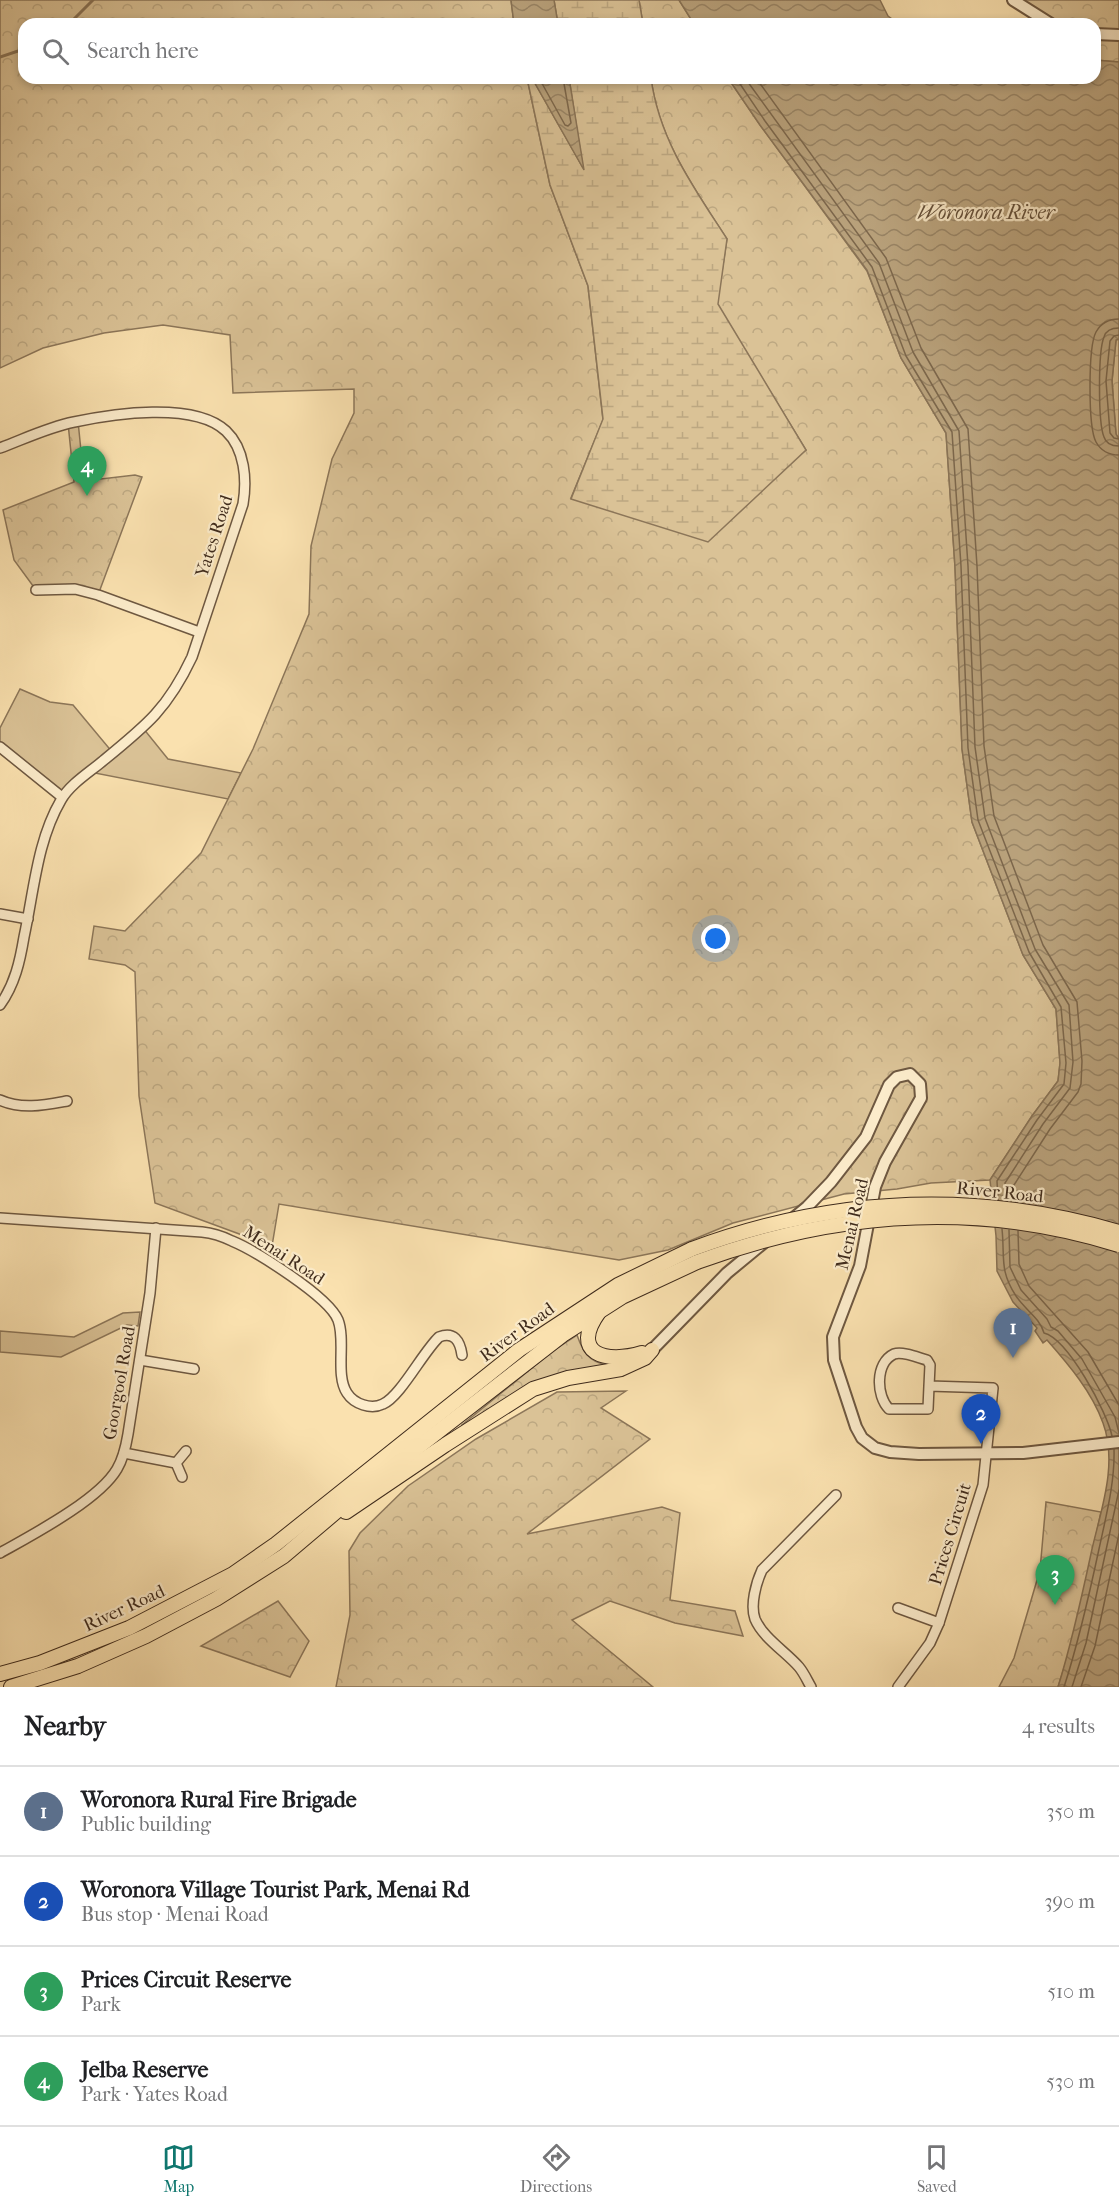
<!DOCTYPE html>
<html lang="en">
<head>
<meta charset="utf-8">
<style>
  body { margin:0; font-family:"IM FELL French Canon",serif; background:#f2f2f2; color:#202124 }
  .you { position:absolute; left:716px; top:939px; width:21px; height:21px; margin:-15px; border:4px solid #fff; border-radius:50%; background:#1a73e8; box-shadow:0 0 0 9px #1a73e833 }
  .badge { display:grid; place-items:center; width:39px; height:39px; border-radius:50%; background:#0f766e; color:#fff; font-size:20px; font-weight:700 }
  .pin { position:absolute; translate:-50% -50px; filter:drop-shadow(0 2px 3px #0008) }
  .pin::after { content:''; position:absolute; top:32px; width:21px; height:18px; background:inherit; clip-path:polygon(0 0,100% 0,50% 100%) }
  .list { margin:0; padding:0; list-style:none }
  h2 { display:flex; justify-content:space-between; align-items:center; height:78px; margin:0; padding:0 24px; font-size:26px }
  h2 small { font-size:20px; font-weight:400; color:#757577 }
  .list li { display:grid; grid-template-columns:39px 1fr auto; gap:18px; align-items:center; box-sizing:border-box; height:90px; padding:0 24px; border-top:2px solid #e0e0e0 }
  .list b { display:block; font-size:22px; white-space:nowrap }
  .list p { margin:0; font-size:20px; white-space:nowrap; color:#757577 }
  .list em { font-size:20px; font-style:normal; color:#757577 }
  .icon { flex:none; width:33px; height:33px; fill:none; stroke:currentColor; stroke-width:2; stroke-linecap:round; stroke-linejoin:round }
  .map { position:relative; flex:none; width:1119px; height:1687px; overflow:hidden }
  .search { position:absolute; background:#fff; box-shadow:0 3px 9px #0003; left:18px; right:18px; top:18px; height:66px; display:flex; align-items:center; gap:15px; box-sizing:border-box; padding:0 21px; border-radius:18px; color:#757577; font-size:22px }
  .sheet { height:438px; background:#fff }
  nav { display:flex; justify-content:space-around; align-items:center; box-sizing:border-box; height:84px; border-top:2px solid #e0e0e0; background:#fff; font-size:16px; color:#757577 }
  nav a { display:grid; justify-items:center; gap:3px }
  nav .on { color:#0f766e }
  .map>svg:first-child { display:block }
  .grass { fill:#dac296; stroke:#8c7659; stroke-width:1.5 }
  .forest { fill:url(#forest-crowns); stroke:#8c7659; stroke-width:1.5 }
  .wetland { fill:url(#wetland-marsh); stroke:#8c7659; stroke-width:1.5 }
  .water { fill:url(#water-waves); stroke:#897356; stroke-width:1.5 }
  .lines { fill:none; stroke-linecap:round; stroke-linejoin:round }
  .shore { stroke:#7c674c; stroke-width:1.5 }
  .stream { stroke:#897356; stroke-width:3 }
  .minor-casing { stroke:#6e5841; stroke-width:12 }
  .tertiary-casing { stroke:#6e5841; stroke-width:14 }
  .primary-casing { stroke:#3f2b1c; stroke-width:16 }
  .minor { stroke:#fceccb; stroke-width:9 }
  .tertiary { stroke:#fceccb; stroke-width:10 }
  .primary { stroke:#fae1af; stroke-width:14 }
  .primary-bridge-casing { stroke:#3f2b1c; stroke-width:16; stroke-linecap:butt }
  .primary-bridge { stroke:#fae1af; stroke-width:14 }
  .labels { text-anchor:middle; stroke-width:4.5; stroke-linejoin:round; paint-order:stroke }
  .street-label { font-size:18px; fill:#3f2b1c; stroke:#fceccb }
  .water-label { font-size:20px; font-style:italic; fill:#644f39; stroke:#fceccb }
</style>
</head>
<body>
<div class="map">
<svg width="1119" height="1687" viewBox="0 0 1119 1687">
  <defs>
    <pattern id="forest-crowns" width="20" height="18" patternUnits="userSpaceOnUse" patternTransform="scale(1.5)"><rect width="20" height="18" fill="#dac296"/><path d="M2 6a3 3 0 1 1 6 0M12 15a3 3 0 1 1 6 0" fill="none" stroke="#bca781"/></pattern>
    <pattern id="wetland-marsh" width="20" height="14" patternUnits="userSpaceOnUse" patternTransform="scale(1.5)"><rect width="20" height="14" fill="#dac296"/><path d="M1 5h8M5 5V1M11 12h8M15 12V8" fill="none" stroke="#bca781"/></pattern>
    <pattern id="water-waves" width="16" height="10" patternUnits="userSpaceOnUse" patternTransform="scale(1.5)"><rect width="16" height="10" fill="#baa37d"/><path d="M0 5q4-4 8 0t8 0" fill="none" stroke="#998566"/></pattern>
  </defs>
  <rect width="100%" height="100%" fill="#fae1af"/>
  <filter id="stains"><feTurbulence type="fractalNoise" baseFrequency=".00333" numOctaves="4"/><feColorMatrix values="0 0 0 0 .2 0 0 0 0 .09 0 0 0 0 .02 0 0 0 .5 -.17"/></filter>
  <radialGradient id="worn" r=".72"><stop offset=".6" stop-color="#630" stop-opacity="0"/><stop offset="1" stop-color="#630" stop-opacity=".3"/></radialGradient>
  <g class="grass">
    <polygon points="20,689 50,702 73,705 113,753 143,728 168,759 241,773 228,799 90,772 62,797 0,747 0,728"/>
    <polygon points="140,1312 138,1326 127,1325 61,1357 0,1352 0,1331 74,1337 123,1313"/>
  </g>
  <g class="forest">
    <path d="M 0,0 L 511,0 L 514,24 L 24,24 L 24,78 L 527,78 L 550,185 L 588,286 L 603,420 L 571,498 L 806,450 L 717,304 L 727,239 C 694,188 659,140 651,78 L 728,78 L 760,125 L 867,271 L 901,358 L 946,433 L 955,567 L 962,749 L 972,822 L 1023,955 L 1056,1009 L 1060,1063 L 1058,1081 L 1032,1116 L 990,1180 L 931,1183 L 897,1189 L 844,1194 L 733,1223 L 668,1250 L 619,1260 L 279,1204 L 272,1246 L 155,1203 L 139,1096 L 135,972 L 125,965 L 89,959 L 94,926 L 125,931 L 201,853 L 253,749 L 309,614 L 311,546 L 332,459 L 354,413 L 354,389 L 233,393 L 230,335 L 163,325 L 104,333 L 43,348 L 0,368 Z"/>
    <polygon points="639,0 679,0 694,24 643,24"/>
    <polygon points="1013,0 1119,0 1119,62 1095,60 1095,24 1044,24"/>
    <polygon points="1119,339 1119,439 1116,435 1112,381 1116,340"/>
    <polygon points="78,421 84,481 135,475 142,477 98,595 36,590 14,560 3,510 74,482 68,423"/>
    <path d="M 577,1335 C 583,1352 588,1361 606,1365 L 559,1374 L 464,1428 L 462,1425 L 554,1350 Z"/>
    <polygon points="626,1391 601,1408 650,1439 527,1534 662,1507 680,1513 670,1600 735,1611 743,1636 675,1623 610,1601 572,1620 653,1687 336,1687 350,1615 349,1551 360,1533 408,1486 476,1439 557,1392"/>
    <polygon points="1046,1502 1101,1512 1073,1640 1058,1687 999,1687 1014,1658 1040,1570"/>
    <polygon points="278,1601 309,1641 290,1677 201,1646"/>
  </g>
  <g class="wetland">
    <polygon points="554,0 639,0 643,24 558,24"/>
    <path d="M 527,78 L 532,78 L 583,168 L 569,78 L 651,78 C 659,140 694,188 727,239 L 718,304 L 806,450 L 708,542 L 571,499 L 603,419 L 588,286 L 550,185 Z"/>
  </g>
  <g class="water">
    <polygon points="511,0 554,0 558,24 514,24"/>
    <polygon points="679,0 880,0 888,16 899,24 694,24"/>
    <path d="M 1095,60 L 1119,62 L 1119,339 L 1116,340 L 1112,381 L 1116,434 L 1119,439 L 1119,1687 L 1058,1687 C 1072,1642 1082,1596 1092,1549 C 1101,1510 1118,1464 1103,1423 C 1092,1392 1069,1365 1047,1340 L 1043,1343 L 1035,1331 L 1037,1328 L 1013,1302 L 997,1271 L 996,1236 L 990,1180 L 1032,1116 L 1058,1081 L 1060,1063 L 1056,1009 L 1023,955 L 972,822 L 962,749 L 955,567 L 946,433 L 901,358 L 867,270 L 760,125 L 728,78 L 1095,78 Z"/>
    <polygon points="532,78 569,78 584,170"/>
  </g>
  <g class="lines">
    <g class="shore">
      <polyline points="539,78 565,125 568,126 571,123 563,78"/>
      <polyline points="736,78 765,121 872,267 906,356 952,432 961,566 968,748 978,820 1029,952 1061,1007 1066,1063 1064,1084 1037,1120 997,1181 998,1200"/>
      <polyline points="745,78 879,263 913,352 959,431 968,566 975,747 985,818 1035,949 1069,1005 1073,1062 1070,1088 1043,1124 1005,1183 1006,1201"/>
      <polyline points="756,78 886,258 921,348 968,429 977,566 984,746 994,816 1043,945 1077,1002 1082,1061 1081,1084 1078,1092 1050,1129 1014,1185 1015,1202"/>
      <path d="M 1119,319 C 1109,319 1101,323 1096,332 C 1088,347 1088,427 1096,442 C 1101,451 1109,455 1119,455"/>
      <path d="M 1119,328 C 1112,328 1106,330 1104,337 C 1098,351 1098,423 1104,437 C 1106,444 1112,446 1119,446"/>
      <polyline points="1119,335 1114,336 1110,341 1106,381 1110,433 1114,438 1119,439"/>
      <path d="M 1002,1229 C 1005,1257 999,1270 1016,1296 C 1025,1310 1040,1318 1044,1333 C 1068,1339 1107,1412 1112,1436"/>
      <polyline points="1009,1230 1010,1267 1021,1290 1047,1319 1051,1327 1058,1331 1082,1359 1115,1417 1119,1433"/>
      <polyline points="1018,1231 1019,1264 1029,1286 1088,1352 1119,1405"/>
      <path d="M 1064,1687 C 1079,1641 1089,1596 1099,1549 C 1106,1516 1115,1483 1114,1449"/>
      <polyline points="1072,1687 1086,1643 1119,1490"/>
      <polyline points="1081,1687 1095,1646 1119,1534"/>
    </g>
    <g class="stream">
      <polyline points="69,24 93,0"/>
      <polyline points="0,57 24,49"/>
    </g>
    <defs>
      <g id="minor">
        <path d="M 0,448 C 24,439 49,427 74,422 C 112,414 194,401 226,431 C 245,449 247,480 243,504 L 192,657 C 168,708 147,725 104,760 C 90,772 70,784 61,800 C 37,841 34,891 24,937 C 20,961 15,984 0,1005"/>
        <polyline points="36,590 75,589 98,595 199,632"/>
        <polyline points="0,747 62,797"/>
        <polyline points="0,914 28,919"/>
        <path d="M 0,1100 C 22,1110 45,1105 67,1101"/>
        <path d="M 0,1218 L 202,1232 C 212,1233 222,1236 232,1241 C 256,1251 329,1297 338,1320 C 346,1341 335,1375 347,1393 C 354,1404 371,1410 383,1404 C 400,1397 423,1352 439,1337 C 454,1331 460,1341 462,1355"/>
        <polyline points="140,1360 194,1369"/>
        <polyline points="124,1453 176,1463"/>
        <polyline points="182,1477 176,1463 186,1451"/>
        <path d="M 0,1553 C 32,1535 99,1500 117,1469 C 123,1459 126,1446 128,1434 L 150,1293 L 156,1228"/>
        <polyline points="898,1608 939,1623"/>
        <path d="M 811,1687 C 807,1680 804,1673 799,1667 C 786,1652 763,1638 755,1619 C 750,1605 756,1583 762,1570 L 836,1495"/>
        <path d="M 898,1687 L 930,1643 L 939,1623 L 983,1485 L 993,1388 L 929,1386 L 928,1409 L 889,1409 C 876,1396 875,1363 894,1354 C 903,1351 919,1358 927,1360 L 930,1365 L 929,1386"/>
      </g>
      <g id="tertiary">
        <polyline points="1013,0 1051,24"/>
        <polyline points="1095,34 1119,35"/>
        <polyline points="652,1350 727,1273 807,1207 831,1182 866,1137 889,1085 897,1077 910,1074 920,1084 921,1098 885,1162 875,1187 860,1266 833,1337 834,1360 856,1427 862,1438 875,1448 890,1452 919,1454 1023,1453 1119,1442"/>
      </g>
      <g id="primary">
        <path d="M 599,1312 C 569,1354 606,1364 642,1353"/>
        <polyline points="346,1512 445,1445 533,1389 568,1378 621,1369 645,1358 652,1350"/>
        <polyline points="0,1674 40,1663 129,1628 233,1574 276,1544 519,1350 618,1285 692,1249"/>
        <polyline points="11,1687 78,1666 146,1636 216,1599 284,1556 350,1500 564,1334 622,1297 697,1262"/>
      </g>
    </defs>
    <use href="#minor" class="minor-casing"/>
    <use href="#tertiary" class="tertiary-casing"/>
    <use href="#primary" class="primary-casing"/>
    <use href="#minor" class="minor"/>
    <use href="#tertiary" class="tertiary"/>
    <use href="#primary" class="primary"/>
    <defs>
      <g id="primary-bridge">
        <path d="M 692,1249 C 832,1197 976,1190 1119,1232"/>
        <path d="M 697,1262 C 836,1211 976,1200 1119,1245"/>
      </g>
    </defs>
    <use href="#primary-bridge" class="primary-bridge-casing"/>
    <use href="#primary-bridge" class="primary-bridge"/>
  </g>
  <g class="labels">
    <g class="street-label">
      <text transform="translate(214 536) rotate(-72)" y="6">Yates Road</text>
      <text transform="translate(1000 1192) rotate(6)" y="6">River Road</text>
      <text transform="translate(852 1224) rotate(-77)" y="6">Menai Road</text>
      <text transform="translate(284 1255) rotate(33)" y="6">Menai Road</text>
      <text transform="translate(517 1332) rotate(-36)" y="6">River Road</text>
      <text transform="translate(119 1383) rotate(-80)" y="6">Goorgool Road</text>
      <text transform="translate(950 1534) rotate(-73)" y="6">Prices Circuit</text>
      <text transform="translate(124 1608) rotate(-25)" y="6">River Road</text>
    </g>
    <g class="water-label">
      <text x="986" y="219">Woronora River</text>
    </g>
  </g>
  <rect width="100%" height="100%" filter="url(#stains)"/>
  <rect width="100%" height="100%" fill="url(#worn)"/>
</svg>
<div class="you"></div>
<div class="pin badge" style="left:1013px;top:1358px;background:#5c6f8a">1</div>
<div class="pin badge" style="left:981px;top:1444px;background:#1a4fb4">2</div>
<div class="pin badge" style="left:1055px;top:1605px;background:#2e9e5b">3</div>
<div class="pin badge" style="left:87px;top:496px;background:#2e9e5b">4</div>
<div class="search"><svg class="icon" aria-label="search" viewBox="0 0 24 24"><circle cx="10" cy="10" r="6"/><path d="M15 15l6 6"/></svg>Search here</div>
</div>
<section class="sheet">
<h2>Nearby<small>4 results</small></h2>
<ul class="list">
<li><span class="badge" style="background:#5c6f8a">1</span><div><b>Woronora Rural Fire Brigade</b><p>Public building</p></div><em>350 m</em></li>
<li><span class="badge" style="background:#1a4fb4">2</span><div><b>Woronora Village Tourist Park, Menai Rd</b><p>Bus stop · Menai Road</p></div><em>390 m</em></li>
<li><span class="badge" style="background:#2e9e5b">3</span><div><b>Prices Circuit Reserve</b><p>Park</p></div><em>510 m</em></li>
<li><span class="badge" style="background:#2e9e5b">4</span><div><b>Jelba Reserve</b><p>Park · Yates Road</p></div><em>530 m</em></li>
</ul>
</section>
<nav>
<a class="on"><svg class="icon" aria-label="map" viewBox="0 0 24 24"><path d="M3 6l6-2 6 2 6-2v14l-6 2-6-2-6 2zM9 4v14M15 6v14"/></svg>Map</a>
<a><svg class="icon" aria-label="directions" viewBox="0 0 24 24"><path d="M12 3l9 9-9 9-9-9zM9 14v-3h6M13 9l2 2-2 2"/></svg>Directions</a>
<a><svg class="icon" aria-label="saved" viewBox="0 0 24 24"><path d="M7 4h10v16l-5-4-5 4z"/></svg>Saved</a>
</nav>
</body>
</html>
